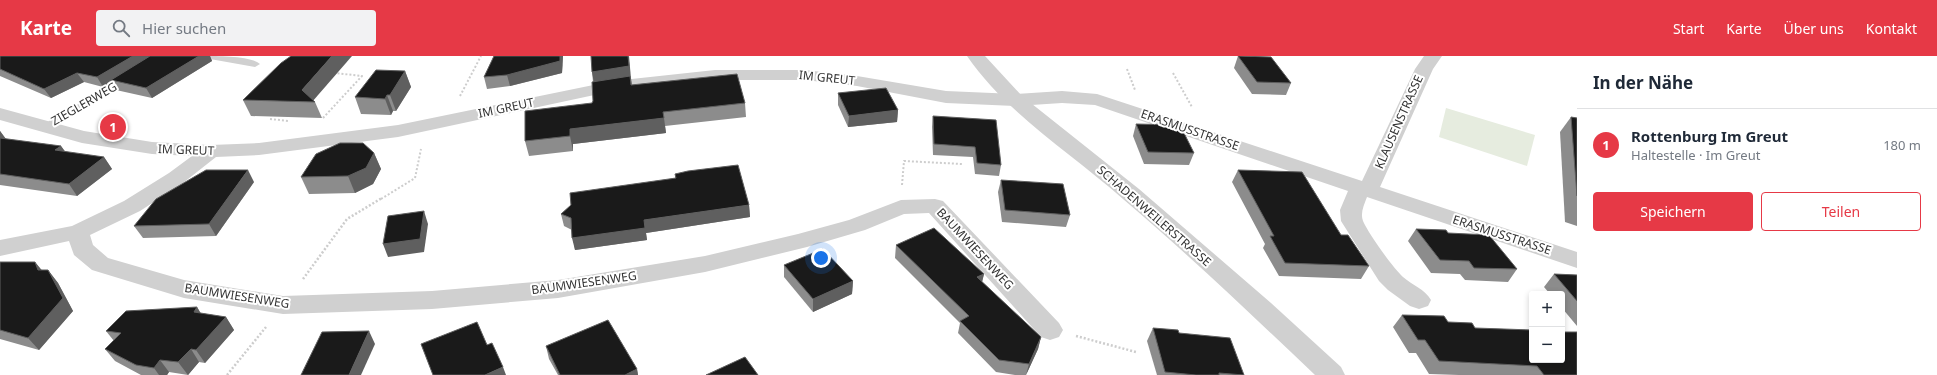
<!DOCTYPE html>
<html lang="de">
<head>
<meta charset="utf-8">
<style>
  body { margin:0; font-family:"Noto Sans",sans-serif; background:#f2f2f3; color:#1f2937 }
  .controls { position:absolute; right:12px; bottom:12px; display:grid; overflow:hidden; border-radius:4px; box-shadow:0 2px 6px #0003 }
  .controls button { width:36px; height:36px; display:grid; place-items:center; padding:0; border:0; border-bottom:1px solid #e0e1e3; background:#fff; color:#1f2937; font:20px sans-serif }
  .you { position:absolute; left:821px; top:202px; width:14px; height:14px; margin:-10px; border:3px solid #fff; border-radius:50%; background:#1a73e8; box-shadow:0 0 0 6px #1a73e833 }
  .badge { display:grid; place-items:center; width:26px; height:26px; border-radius:50%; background:#e63946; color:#fff; font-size:13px; font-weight:700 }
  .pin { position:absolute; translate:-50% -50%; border:2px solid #fff; box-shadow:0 1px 4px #0006 }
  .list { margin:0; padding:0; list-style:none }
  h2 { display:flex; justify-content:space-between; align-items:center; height:52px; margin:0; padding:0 16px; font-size:17px }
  h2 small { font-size:13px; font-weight:400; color:#747a83 }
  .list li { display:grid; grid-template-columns:26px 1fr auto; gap:12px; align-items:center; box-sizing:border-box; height:72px; padding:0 16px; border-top:1px solid #e0e1e3 }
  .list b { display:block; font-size:15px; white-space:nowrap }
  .list p { margin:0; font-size:13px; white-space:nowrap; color:#747a83 }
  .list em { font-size:13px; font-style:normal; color:#747a83 }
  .actions { display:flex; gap:8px; padding:12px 16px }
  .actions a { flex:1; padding:9px 0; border:1px solid #e63946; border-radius:4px; text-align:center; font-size:14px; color:#e63946 }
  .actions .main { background:#e63946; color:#fff }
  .icon { flex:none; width:22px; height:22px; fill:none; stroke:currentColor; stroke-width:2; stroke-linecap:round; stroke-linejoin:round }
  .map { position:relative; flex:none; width:1577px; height:319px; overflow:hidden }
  header { display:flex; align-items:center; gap:24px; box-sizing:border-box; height:56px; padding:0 20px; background:#e63946; color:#fff }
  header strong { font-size:19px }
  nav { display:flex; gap:22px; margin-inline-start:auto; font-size:14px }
  .search { width:280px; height:36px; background:#f2f2f3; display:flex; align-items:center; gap:10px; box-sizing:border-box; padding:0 14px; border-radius:4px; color:#747a83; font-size:15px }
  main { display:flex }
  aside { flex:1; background:#fff }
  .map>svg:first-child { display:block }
  .green { fill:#e6ecdf }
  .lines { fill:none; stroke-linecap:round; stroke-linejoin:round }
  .path-far1 { stroke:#cdcdcd; stroke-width:2; stroke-dasharray:2 2; stroke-linecap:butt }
  .path { stroke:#cdcdcd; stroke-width:2.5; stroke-dasharray:2 2; stroke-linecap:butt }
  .service { fill:#d0d0d0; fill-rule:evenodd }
  .minor { fill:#d0d0d0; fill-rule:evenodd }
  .tertiary { fill:#d0d0d0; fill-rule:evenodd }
  .wall { fill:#8c8c8c }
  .shaded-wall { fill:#5f5f5f }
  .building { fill:#1a1a1a; stroke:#5f5f5f }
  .labels { text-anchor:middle; stroke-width:4; stroke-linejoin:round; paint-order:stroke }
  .street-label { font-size:12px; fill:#333; stroke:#fff }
</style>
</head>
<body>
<header>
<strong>Karte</strong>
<div class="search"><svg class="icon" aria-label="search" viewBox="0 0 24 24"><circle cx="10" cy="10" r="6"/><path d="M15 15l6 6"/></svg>Hier suchen</div>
<nav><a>Start</a><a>Karte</a><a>Über uns</a><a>Kontakt</a></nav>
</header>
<main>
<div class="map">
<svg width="1577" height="319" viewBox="0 0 1577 319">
  <rect width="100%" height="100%" fill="#fff"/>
  <polygon class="green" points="1446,52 1535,79 1527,110 1439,81"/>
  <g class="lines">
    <g class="path-far1">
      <polyline points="1127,13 1135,34"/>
      <polyline points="1173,17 1192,51"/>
      <polyline points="460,40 481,0"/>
      <polyline points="323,62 362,20 335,17"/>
      <polyline points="270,63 289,65"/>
      <polyline points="902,129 904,105 962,108"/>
      <polyline points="381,143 415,122 421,93"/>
    </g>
    <g class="path">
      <polyline points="303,223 347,163 382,142"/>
      <polyline points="1076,280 1136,296"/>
      <polyline points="227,319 266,271"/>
    </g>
    <g class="service">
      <path d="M 205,0 C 217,0 252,0 260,8 L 255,11 L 210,3 Z"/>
      <polygon points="128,19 132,20 133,22 132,24 49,73 45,74 39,71"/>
    </g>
    <path class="minor" d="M 1424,0 L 1442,0 L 1433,13 L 1380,131 L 1577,196 L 1577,212 L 1367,141 C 1364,149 1360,157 1363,165 C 1368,177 1393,212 1403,221 C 1412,229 1425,233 1431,244 L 1428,250 L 1419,253 L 1410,250 L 1388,234 L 1379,225 L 1341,165 L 1340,154 L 1348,135 L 1095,49 L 1062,47 L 1015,50 L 946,47 L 857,30 L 805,24 L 715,24 L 613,35 L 398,81 L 259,99 L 216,101 L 183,127 L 140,155 L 90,179 L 93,189 L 108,202 L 184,224 L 283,240 L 432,235 L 558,224 L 705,200 L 798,178 L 849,164 L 901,144 L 935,143 L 943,145 L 1059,267 L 1063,274 L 1059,281 L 1050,284 L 1041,281 L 929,157 L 904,158 L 865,174 L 807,191 L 705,216 L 558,242 L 432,253 L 283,258 L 184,242 L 92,214 L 74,199 L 69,185 L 0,200 L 0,184 L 72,170 L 124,145 L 169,117 L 192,100 L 152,98 L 82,87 L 0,64 L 0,52 L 84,75 L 152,86 L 211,89 L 259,87 L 398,69 L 613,25 L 715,14 L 805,14 L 857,20 L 946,35 L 1015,38 L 1062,35 L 1097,38 L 1362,125 L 1415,13 Z"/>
    <path class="tertiary" d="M 967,0 L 985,0 L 1022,40 L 1139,133 L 1271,247 L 1341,311 L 1345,319 L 1315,319 C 1252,259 1189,199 1123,143 C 1071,97 1007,58 967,0 Z"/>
  </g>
  <g class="wall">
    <polygon points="0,0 210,0 212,5 152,42 116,34 112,26 103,31 84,26 51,42 0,20"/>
    <polygon points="494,0 563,0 562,17 510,30 487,33 484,21"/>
    <polygon points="1238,0 1291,27 1286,39 1252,38 1234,12"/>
    <polygon points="405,15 411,31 396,55 393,55 391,59 361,58 355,41"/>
    <polygon points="592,16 631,22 632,29 745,47 746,61 665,70 666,77 573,88 573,95 529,100 525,85 592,47 593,45 593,26"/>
    <polygon points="838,37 898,54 897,66 848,71 838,49"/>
    <polygon points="243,44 313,45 315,46 322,62 251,60"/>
    <polygon points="933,60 1001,109 999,120 975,118 973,101 933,99 932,71"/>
    <polygon points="1571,61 1577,62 1577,170 1565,166 1560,76"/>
    <polygon points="1136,68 1194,97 1189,109 1144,108 1133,80"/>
    <polygon points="0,75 6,83 61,90 65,96 104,101 112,113 77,140 0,129"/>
    <polygon points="374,97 381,113 373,128 355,137 309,138 301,121"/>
    <polygon points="1238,114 1341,179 1369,210 1361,223 1279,220 1263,192 1265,188 1232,126"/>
    <polygon points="675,118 749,149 750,161 646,177 647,184 575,194 572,174 564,170 561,158 675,122"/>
    <polygon points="1001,124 1070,159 1066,171 1002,166 998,136"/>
    <polygon points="254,126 216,180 143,182 134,170"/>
    <polygon points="1416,173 1448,177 1517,213 1508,226 1465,224 1460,218 1431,217 1408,185"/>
    <polygon points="896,189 984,218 982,226 1041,281 1038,293 1026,319 1015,319 996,316 958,277 960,267 895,202"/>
    <polygon points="0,206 35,206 41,214 48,214 58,227 73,255 39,294 0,283"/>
    <polygon points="784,209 853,225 852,238 813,256 784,221"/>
    <polygon points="1554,218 1577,219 1577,270 1562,252 1562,238 1550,238 1544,231"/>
    <polygon points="197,251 200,257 226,261 234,274 205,307 199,306 188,319 169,316 167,319 141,319 115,305 105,293 114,285 106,275"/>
    <polygon points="1402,259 1448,266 1475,272 1577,319 1459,319 1429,318 1416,297 1409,297 1393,271"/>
    <polygon points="1153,272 1179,277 1244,319 1157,319 1147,285"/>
    <polygon points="546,290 637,313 638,319 558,319 549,303"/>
  </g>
  <g class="shaded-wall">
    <polygon points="133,0 154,0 111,24 112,26 103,31 97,21"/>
    <polygon points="199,0 210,0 212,5 152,42 146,32"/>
    <polygon points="332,0 352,0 312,46 302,34"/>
    <polygon points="560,0 563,0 562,17 510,30 507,19"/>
    <polygon points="629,0 632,34 594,27 592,16"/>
    <polygon points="405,15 411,31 396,55 390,39"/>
    <polygon points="77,17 84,26 51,42 44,33"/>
    <polygon points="387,39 393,55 391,59 385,43"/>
    <polygon points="898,54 897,66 848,71 849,60"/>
    <polygon points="664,62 666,77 573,88 573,95 570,80 570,73"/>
    <polygon points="0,75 8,86 0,91"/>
    <polygon points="61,90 70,102 55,94"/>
    <polygon points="374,97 381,113 373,128 355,137 348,120"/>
    <polygon points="104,101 112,113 77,140 69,128"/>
    <polygon points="248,114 254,126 216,180 209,168"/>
    <polygon points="749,149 750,161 646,177 647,184 575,194 572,182 644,164"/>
    <polygon points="424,155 428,168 424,196 388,201 383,188"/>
    <polygon points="35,206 45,218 38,214"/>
    <polygon points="48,214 58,227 73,255 39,294 28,282"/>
    <polygon points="984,218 981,230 977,221"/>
    <polygon points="853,225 852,238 813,256 813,243"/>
    <polygon points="197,251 205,264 194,256"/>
    <polygon points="226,261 234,274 205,307 196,294"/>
    <polygon points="369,275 375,288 361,319 349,319"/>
    <polygon points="1041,281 1038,293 1026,319 1029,308"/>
    <polygon points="191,293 199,306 188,319 178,306"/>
    <polygon points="160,304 169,316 167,319 159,319 154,312"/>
    <polygon points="503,311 506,319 485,319"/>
    <polygon points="637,313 638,319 625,319"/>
  </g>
  <g class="building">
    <polygon points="0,0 133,0 97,21 77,17 44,33 0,13"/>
    <polygon points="150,0 199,0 146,32 111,24"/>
    <polygon points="291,0 332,0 302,34 315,46 243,44 281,7"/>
    <polygon points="494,0 560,0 560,5 507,19 484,21"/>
    <polygon points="591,0 628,0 629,10 592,16"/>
    <polygon points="1238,0 1271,1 1291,27 1257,26"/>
    <polygon points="376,14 405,15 390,39 387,39 385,43 355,41"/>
    <polygon points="737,18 745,47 663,56 664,62 570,73 570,80 525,85 525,55 592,47 593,45 592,26 630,20 631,29"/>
    <polygon points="886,32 898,54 849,60 838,37"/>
    <polygon points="933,60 996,64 1001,109 977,107 975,91 934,88"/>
    <polygon points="1571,61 1577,62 1577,140"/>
    <polygon points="1136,68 1180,69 1194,97 1148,96"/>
    <polygon points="0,82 61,90 55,94 104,101 69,128 0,118"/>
    <polygon points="340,87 363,87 374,97 366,112 348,120 301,121 316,98"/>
    <polygon points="738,109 749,149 644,164 645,172 572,182 571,162 561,158 571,149 570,137 676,122 675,118 688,115"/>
    <polygon points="206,114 248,114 209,168 134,170 156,143"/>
    <polygon points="1238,114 1302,116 1341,179 1348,179 1369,210 1285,207 1270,180 1274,180"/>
    <polygon points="1001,124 1063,128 1070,159 1005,154"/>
    <polygon points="424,155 420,183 383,188 388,160"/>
    <polygon points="934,172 984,218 977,221 1041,281 1029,308 999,304 960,265 969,260 896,189"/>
    <polygon points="1416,173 1446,174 1448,177 1489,179 1517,213 1474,212 1469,205 1440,204"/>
    <polygon points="823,193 853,225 813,243 784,209"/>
    <polygon points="0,206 35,206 38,214 48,214 63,242 28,282 0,274"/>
    <polygon points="1554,218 1577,219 1577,245"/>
    <polygon points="197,251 194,256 226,261 196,294 191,293 178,306 160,304 154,312 136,309 105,293 121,277 106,275 126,255"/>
    <polygon points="1402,259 1444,260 1448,266 1472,267 1475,272 1532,274 1532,304 1562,304 1562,276 1577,276 1577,319 1544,319 1537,310 1439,305 1425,284 1418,284"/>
    <polygon points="608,264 637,313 625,319 560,319 546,290"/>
    <polygon points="477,266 487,289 492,287 503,311 485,319 433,319 421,288"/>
    <polygon points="1153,272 1178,274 1179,277 1230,282 1244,319 1219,317 1219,319 1196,319 1165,316"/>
    <polygon points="369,275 349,319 301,319 322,276"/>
    <polygon points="745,301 758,319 706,319"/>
  </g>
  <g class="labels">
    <g class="street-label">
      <text transform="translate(827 22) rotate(6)" y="4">IM GREUT</text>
      <text transform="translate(84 48) rotate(-30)" y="4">ZIEGLERWEG</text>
      <text transform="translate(506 52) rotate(-12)" y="4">IM GREUT</text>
      <text transform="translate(1399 66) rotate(-66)" y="4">KLAUSENSTRASSE</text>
      <text transform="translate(1190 74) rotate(19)" y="4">ERASMUSSTRASSE</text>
      <text transform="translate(186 94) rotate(2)" y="4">IM GREUT</text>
      <text transform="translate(1154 160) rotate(41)" y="4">SCHADENWEILERSTRASSE</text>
      <text transform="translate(1502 179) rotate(18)" y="4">ERASMUSSTRASSE</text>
      <text transform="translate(975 193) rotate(47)" y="4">BAUMWIESENWEG</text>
      <text transform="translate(584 227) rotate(-8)" y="4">BAUMWIESENWEG</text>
      <text transform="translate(237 240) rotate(9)" y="4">BAUMWIESENWEG</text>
    </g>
  </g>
</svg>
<div class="controls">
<button>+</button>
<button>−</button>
</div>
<div class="you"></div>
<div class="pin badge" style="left:113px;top:71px">1</div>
</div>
<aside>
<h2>In der Nähe<small></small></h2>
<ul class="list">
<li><span class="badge">1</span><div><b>Rottenburg Im Greut</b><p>Haltestelle · Im Greut</p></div><em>180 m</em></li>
</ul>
<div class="actions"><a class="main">Speichern</a><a>Teilen</a></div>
</aside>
</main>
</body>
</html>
